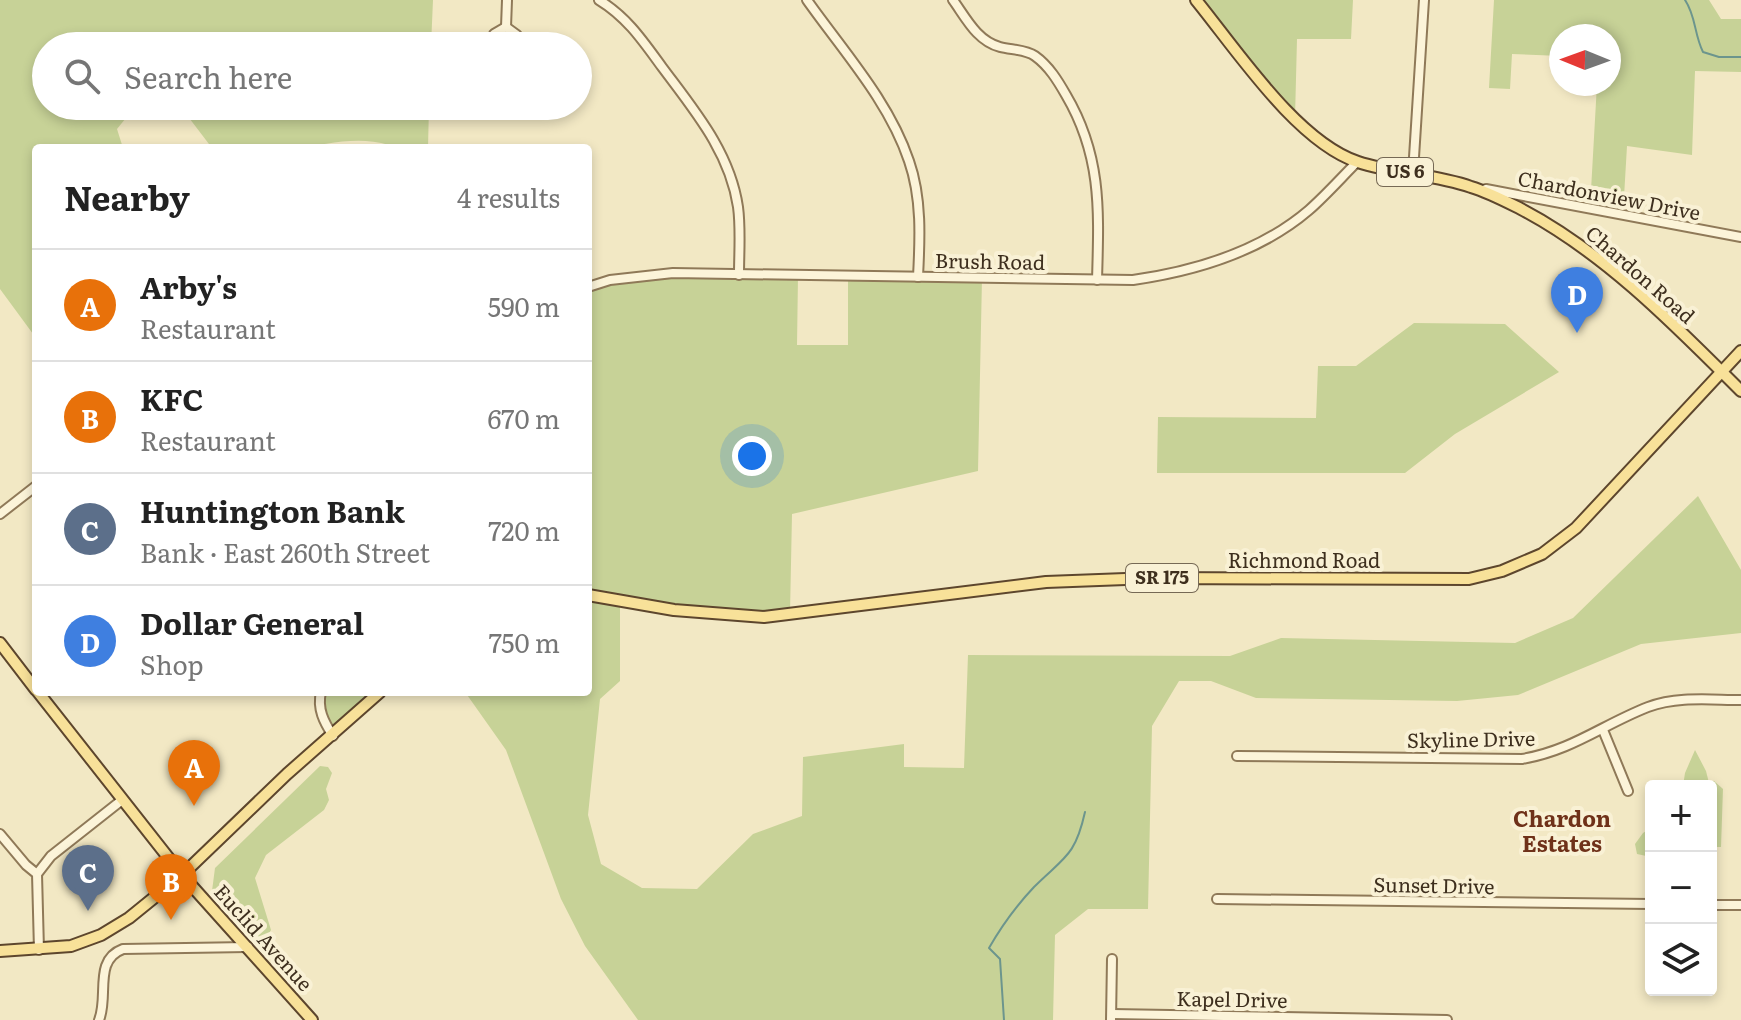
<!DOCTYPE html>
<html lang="en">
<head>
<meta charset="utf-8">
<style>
  body { margin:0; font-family:Literata,serif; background:#f2f2f2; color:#222 }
  .controls { position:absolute; right:24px; bottom:24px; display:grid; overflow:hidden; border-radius:8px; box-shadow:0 4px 12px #0003 }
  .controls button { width:72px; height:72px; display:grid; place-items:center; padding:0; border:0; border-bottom:2px solid #e0e0e0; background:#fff; color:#222; font:40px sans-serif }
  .compass { position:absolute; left:1549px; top:24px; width:72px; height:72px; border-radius:50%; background:#fff; box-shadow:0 4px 12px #0003; rotate:271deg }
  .you { position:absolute; left:752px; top:456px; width:28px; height:28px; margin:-20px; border:6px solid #fff; border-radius:50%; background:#1a73e8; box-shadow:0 0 0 12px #1a73e833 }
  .badge { display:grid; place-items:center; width:52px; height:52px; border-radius:50%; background:#db2777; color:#fff; font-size:26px; font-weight:700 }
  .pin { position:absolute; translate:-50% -66px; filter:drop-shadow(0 2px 4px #0008) }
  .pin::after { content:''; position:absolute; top:42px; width:28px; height:24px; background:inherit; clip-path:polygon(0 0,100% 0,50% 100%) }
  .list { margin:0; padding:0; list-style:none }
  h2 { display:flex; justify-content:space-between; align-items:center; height:104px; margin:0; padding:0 32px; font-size:34px }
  h2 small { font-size:26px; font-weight:400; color:#767676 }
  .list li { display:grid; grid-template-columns:52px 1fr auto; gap:24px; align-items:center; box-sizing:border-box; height:112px; padding:0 32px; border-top:2px solid #e0e0e0 }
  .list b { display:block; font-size:30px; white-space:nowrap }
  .list p { margin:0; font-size:26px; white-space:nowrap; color:#767676 }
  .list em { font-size:26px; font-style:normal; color:#767676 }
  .icon { flex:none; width:44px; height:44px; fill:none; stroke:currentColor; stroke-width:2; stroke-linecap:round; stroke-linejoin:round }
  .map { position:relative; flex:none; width:1741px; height:1020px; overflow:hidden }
  .search { position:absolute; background:#fff; box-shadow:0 4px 12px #0003; left:32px; top:32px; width:560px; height:88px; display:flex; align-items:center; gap:20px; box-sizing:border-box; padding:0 28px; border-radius:44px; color:#767676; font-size:30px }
  .panel { position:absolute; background:#fff; box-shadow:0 4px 12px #0003; left:32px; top:144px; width:560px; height:552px; border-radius:8px }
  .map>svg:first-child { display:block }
  .green { fill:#c7d297 }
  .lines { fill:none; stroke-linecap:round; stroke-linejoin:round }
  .stream { stroke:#6c958d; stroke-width:2 }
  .minor-casing { stroke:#8f7958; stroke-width:12 }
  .major-casing { stroke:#5d462d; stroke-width:14 }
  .minor { stroke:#fcf4d9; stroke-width:8 }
  .major { stroke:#f8e199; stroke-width:10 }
  .labels { text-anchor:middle; stroke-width:8; stroke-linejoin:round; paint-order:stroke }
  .shield { fill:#f9f1d5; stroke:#766955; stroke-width:2 }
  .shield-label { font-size:18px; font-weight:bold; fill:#3e2f1e }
  .street-label { font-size:20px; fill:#3e2f1e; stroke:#f9f1d5 }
  .neighbourhood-label { font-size:22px; font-weight:bold; fill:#6f3119; stroke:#f9f1d5 }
</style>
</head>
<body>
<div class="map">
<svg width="1741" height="1020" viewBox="0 0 1741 1020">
  <rect width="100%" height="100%" fill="#f2e8c4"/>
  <g class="green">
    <polygon points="0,0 433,0 431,46 46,46 46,106 129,106 130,113 117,129 123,148 36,148 36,338 0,289"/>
    <polygon points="1196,0 1353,0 1351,39 1297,39 1295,118"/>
    <polygon points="1494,0 1709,0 1721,19 1741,19 1741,72 1695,71 1692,155 1627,146 1623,214 1590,208 1597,84 1609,84 1609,36 1561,36 1561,56 1512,54 1510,89 1489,88"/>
    <path d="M 180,106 L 429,106 L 428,148 L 391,148 L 389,145 C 356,135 326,145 295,148 C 268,151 239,148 212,148 Z"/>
    <polygon points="637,276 798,276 797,345 848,345 848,276 982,278 978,471 792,514 790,613 768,615 620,601 620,681 600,699 588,815 601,864 642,888 697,889 753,834 802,816 803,757 904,744 904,767 964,768 968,655 1230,656 1281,638 1515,643 1573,618 1698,496 1741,570 1741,633 1641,644 1518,695 1457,701 1256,698 1211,681 1179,681 1152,726 1148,909 1088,909 1055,935 1053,1020 638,1020 585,946 561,899 506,750 465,692 588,692 588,287"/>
    <polygon points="1414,323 1505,324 1559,372 1455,434 1405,473 1157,473 1158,417 1316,418 1318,366 1356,366"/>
    <polygon points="321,692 380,692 333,736 320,696"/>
    <polygon points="1695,750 1706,771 1709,783 1714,781 1723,789 1721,847 1711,847 1711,786 1683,786 1685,773"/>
    <polygon points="320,766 328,767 332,773 326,789 329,800 324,810 266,855 255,878 271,930 264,942 257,943 215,897 212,891 215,868"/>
    <polygon points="1651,828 1651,857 1637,854 1635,844 1643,833"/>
  </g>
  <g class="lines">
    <g class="stream">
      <path d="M 1685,0 C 1696,16 1694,34 1703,52 L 1719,57 L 1741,57"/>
      <path d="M 1004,1020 L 1000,959 L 989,948 C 1001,927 1017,905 1034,887 C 1064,857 1075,857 1085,812"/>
    </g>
    <defs>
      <g id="minor">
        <path d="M 599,0 C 627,17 643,41 662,67 C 694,110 730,152 738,207 C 741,229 739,252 739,275"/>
        <path d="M 807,0 C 843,51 889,101 909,161 C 922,198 920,239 918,277"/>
        <path d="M 953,0 C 966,18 977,41 1000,47 C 1011,50 1025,49 1035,56 C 1049,66 1058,81 1066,95 C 1102,156 1099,211 1097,280"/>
        <polyline points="506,27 507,0"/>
        <polyline points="506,27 517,35 518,46"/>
        <polyline points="493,46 494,34 506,27"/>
        <polyline points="1413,173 1424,0"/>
        <polyline points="1486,189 1741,237"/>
        <path d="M 588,287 L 610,280 L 673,273 L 1133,280 C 1196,271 1260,252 1309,210 C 1326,195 1341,178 1357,162"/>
        <polyline points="0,514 36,486"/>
        <path d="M 321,692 C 317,709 324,722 333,736"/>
        <polyline points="1603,730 1628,791"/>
        <path d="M 1237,756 L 1522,759 C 1573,750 1602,725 1648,707 C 1678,696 1710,700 1741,700"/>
        <polyline points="0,834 26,865 37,874 39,950"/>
        <polyline points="37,874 51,856 122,800"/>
        <polyline points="1217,899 1651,904"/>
        <polyline points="1711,905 1741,905"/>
        <polyline points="1112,1014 1447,1020"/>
        <path d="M 99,1020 C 109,996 93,960 123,949 L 248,947"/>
        <polyline points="1111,1020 1112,959"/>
      </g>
      <g id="major">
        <path d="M 1196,0 C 1236,49 1297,142 1358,162 C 1394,174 1435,174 1471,187 C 1488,192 1505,201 1521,209 C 1605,253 1675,325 1741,391"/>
        <polyline points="588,595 674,610 764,617 1046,582 1152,578 1469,579 1502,571 1542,554 1576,528 1741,351"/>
        <polyline points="0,643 36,690"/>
        <polyline points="38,692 182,875 312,1020"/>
        <polyline points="0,951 71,946 101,935 129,918 182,875 287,774 380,692"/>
      </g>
    </defs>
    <use href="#minor" class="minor-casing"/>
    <use href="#major" class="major-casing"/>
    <use href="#minor" class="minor"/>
    <use href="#major" class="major"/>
  </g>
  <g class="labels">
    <g class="shield">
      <rect x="1377" y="158" width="56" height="28" rx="6"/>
      <rect x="1126" y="564" width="72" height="28" rx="6"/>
    </g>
    <g class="shield-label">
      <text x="1405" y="178">US 6</text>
      <text x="1162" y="584">SR 175</text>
    </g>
    <g class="street-label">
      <text transform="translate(1609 196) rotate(11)" y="7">Chardonview Drive</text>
      <text transform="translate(990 262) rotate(1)" y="7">Brush Road</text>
      <text transform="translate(1640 275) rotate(41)" y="7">Chardon Road</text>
      <text x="1304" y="568">Richmond Road</text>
      <text transform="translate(1471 740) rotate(-1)" y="7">Skyline Drive</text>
      <text transform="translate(1434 886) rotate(1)" y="7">Sunset Drive</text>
      <text transform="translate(263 938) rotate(48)" y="7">Euclid Avenue</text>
      <text transform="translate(1232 1000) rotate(1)" y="7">Kapel Drive</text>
    </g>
    <g class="neighbourhood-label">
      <text x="1562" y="827">Chardon<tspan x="1562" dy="25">Estates</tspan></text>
    </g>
  </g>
</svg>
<div class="controls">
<button>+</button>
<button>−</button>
<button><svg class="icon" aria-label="layers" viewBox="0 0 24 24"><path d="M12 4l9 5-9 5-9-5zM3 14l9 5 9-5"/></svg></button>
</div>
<svg class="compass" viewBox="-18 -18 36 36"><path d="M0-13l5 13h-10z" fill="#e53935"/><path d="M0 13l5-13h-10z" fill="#767676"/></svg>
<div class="you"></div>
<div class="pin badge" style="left:194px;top:806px;background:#e8710a">A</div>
<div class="pin badge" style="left:171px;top:920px;background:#e8710a">B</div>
<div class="pin badge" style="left:88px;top:911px;background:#5c6f8a">C</div>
<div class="pin badge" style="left:1577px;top:333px;background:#3f7fe0">D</div>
<div class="search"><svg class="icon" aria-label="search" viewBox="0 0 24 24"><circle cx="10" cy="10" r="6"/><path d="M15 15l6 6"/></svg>Search here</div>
<section class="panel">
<h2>Nearby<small>4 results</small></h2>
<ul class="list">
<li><span class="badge" style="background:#e8710a">A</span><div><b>Arby's</b><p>Restaurant</p></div><em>590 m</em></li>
<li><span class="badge" style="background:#e8710a">B</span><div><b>KFC</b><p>Restaurant</p></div><em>670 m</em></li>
<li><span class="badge" style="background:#5c6f8a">C</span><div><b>Huntington Bank</b><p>Bank · East 260th Street</p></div><em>720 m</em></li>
<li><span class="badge" style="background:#3f7fe0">D</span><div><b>Dollar General</b><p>Shop</p></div><em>750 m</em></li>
</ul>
</section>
</div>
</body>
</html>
